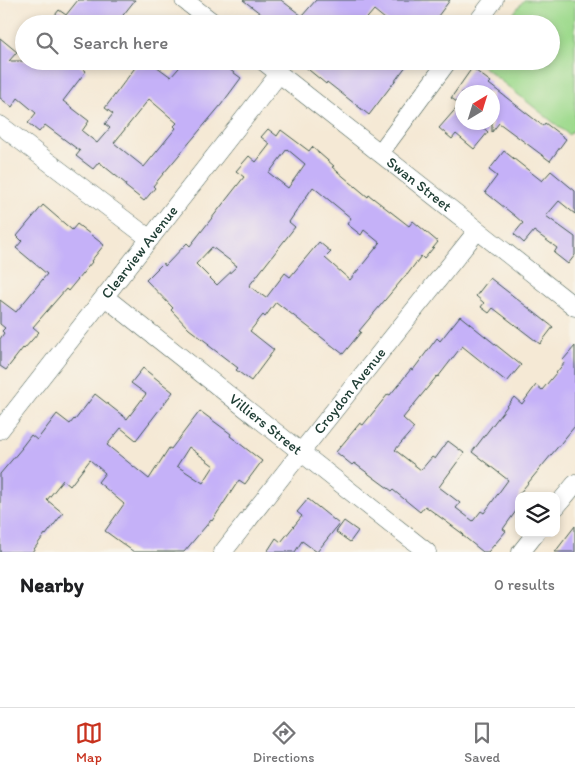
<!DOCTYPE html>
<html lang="en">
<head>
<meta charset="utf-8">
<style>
  body { margin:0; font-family:Itim,sans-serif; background:#f2f2f2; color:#202124 }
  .controls { position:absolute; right:15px; bottom:15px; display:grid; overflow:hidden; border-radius:10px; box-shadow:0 2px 8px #0003 }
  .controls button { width:45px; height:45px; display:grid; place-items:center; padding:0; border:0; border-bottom:1px solid #e0e0e0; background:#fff; color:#202124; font:25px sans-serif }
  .compass { position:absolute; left:455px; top:85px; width:45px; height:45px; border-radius:50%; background:#fff; box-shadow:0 2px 8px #0003; rotate:38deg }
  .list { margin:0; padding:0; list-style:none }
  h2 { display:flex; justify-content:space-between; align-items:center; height:65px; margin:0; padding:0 20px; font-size:21px }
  h2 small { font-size:16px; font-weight:400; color:#757577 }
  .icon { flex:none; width:28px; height:28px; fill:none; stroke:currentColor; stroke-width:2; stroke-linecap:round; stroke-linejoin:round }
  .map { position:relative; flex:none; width:575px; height:552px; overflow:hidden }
  .search { position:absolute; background:#fff; box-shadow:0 2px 8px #0003; left:15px; right:15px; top:15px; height:55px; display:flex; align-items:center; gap:12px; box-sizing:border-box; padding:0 18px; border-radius:28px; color:#757577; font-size:19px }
  .sheet { height:155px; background:#fff }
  nav { display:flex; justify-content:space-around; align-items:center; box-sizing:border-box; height:70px; border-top:1px solid #e0e0e0; background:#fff; font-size:14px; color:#757577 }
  nav a { display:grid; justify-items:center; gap:2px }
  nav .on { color:#c8321e }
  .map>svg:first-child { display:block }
  .green { fill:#9eda8d; stroke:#5e8c60 }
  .building { fill:#c5b1f8; fill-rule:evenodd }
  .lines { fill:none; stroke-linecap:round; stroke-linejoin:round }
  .minor-casing { stroke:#3f574c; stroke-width:19 }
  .minor { stroke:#fff; stroke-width:18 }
  .labels { text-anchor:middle; stroke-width:4; stroke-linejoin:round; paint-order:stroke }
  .street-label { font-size:15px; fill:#1f3d34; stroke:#f7f3e8 }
</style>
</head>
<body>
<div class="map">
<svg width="575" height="552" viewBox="0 0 575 552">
  <rect width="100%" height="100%" fill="#f7f3e8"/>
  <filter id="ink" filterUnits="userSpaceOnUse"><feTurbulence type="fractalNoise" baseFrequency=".02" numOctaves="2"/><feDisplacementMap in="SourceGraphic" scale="10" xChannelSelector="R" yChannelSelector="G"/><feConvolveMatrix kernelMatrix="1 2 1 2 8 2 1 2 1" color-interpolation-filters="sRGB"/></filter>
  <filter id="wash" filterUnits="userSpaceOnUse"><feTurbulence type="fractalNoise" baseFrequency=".0096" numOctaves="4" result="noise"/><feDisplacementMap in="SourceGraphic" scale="20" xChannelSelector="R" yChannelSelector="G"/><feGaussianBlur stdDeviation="1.12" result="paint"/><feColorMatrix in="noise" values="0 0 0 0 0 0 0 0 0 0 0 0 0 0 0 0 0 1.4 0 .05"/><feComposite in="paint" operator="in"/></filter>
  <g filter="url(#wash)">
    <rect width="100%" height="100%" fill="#f5e9d5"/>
    <polygon class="green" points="524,0 575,0 575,129 569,135 476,61 551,61 551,24 505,24"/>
    <g id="blocks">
      <g class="building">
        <polygon points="78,0 135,0 116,24 48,24 59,10 66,15"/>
        <polygon points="243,0 281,0 302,16 316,0 450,0 432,24 391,24 374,10 362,24 274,24"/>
        <path d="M 0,38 L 17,52 L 9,61 L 74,61 L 86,71 L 63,101 L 89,121 L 82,131 L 97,143 L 110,128 L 105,124 L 113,114 L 105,108 L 140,61 L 149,61 L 171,77 L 185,61 L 218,61 L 241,78 L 221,105 L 153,186 L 155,188 L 144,201 L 125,186 L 126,184 L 99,162 L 93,169 L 76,156 L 80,151 L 45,125 L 39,132 L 28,123 L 36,113 L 18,98 L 12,107 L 0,98 ZM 149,99 L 177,123 L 174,126 L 176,128 L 144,167 L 114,143 Z"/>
        <polygon points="298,61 410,61 369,115 327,82 326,84"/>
        <polygon points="472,68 491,82 489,84 543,126 545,123 566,139 550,161 499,123 492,132 492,92 462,92 462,122 477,122 488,132 474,149 456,134 452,139 439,128 460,104 451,98"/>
        <path d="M 268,129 L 277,136 L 281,130 L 309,151 L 312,147 L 334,166 L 332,167 L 368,197 L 369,195 L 409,226 L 413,221 L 438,242 L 424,259 L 421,256 L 407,275 L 406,275 L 359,331 L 361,332 L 343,354 L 276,302 L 265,317 L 263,315 L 250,331 L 274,350 L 251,381 L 236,370 L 238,368 L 208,345 L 209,344 L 189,329 L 171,310 L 173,308 L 146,280 L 163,263 L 165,266 L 187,243 L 190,246 L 244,177 L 236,171 L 249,156 L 256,162 L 270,144 L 261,137 ZM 287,149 L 305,164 L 288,188 L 269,173 ZM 313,187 L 351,218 L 347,224 L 361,235 L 364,230 L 380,243 L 350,280 L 325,258 L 331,252 L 319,242 L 290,277 L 285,273 L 266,298 L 249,286 L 295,227 L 289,222 ZM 212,247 L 237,266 L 217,285 L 196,264 Z"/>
        <polygon points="504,151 542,181 551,171 575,191 575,214 559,201 546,216 575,237 575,255 568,264 554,253 557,248 534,231 524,243 514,234 523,223 515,216 485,192 497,176 489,170"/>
        <polygon points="43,205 72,230 77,224 104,245 91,261 92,262 68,291 66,289 33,327 39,332 24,349 23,348 6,370 0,366 0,339 4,333 2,331 5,328 0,324 0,300 16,312 47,274 16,248 22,241 17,236"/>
        <polygon points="490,278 553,327 540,344 493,308 489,313 481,307 484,303 476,296"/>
        <polygon points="460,316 521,365 507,382 462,346 438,377 437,376 403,418 414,428 395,450 421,470 432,457 435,459 448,441 464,453 439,487 460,503 456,508 473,521 481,511 484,513 508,480 472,452 514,397 522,404 536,385 542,390 565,362 563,360 575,346 575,426 519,494 519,507 503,529 506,531 488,552 483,552 462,535 463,534 425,506 420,512 393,490 392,491 354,463 352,465 336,452 360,423 363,425 388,394 390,395 411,369 413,370 437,338 440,341"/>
        <path d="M 143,368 L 173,392 L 136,440 L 121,428 L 107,445 L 149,479 L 169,448 L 171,449 L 200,411 L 231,434 L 230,436 L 262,461 L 245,484 L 239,480 L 212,521 L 211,520 L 184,552 L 134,552 L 105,531 L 124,504 L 98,482 L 105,473 L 90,460 L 70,486 L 63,480 L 47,500 L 63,513 L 46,535 L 45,534 L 32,552 L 0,552 L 0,474 L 22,448 L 21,448 L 31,435 L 37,440 L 57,414 L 70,424 L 74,419 L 75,420 L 95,394 L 127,419 L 146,394 L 131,383 ZM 189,447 L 214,466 L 203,483 L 177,466 Z"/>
        <polygon points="308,499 339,524 317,552 302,541 295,552 267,552 276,538 281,542 302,516 297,512"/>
        <polygon points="344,521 358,531 350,542 336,532"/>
        <polygon points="575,526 575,552 555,552"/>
      </g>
    </g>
  </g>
  <g filter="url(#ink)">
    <use href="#blocks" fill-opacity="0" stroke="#3f574c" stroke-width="1"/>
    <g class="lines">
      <defs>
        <g id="minor">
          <polyline points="184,0 215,24"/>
          <polyline points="476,24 494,0"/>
          <path id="s1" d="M 263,61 L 575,307"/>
          <polyline points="0,125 150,239"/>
          <polyline points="380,153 448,61"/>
          <path id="s2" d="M 105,297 L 427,552"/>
          <path id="s3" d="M 0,430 L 279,74"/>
          <polyline points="556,507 575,484"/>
          <path id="s4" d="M 223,552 L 301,452 L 477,231"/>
          <polyline points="521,552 536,533"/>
        </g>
      </defs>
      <use href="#minor" class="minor-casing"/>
      <use href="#minor" class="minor"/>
    </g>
  </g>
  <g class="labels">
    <g class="street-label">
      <text dy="5" stroke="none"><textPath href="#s1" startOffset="199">Swan Street</textPath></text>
      <text dy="5" stroke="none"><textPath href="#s3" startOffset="226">Clearview Avenue</textPath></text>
      <text dy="5" stroke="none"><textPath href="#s4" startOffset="205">Croydon Avenue</textPath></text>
      <text dy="5" stroke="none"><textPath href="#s2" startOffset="205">Villiers Street</textPath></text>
    </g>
  </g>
</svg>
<div class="controls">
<button><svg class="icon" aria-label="layers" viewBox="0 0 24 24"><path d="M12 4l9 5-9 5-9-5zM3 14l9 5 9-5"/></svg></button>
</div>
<svg class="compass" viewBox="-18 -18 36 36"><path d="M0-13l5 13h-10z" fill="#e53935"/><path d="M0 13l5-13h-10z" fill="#757577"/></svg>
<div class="search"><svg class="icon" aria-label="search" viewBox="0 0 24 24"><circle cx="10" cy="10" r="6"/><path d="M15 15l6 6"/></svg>Search here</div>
</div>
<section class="sheet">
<h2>Nearby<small>0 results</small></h2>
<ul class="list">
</ul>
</section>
<nav>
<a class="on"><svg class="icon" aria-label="map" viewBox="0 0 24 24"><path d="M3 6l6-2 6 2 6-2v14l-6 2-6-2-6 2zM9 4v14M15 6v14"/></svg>Map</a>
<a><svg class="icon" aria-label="directions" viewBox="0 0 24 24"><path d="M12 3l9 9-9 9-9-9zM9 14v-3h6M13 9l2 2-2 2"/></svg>Directions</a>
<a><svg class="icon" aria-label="saved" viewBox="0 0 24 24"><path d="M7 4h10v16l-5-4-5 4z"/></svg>Saved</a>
</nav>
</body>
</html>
